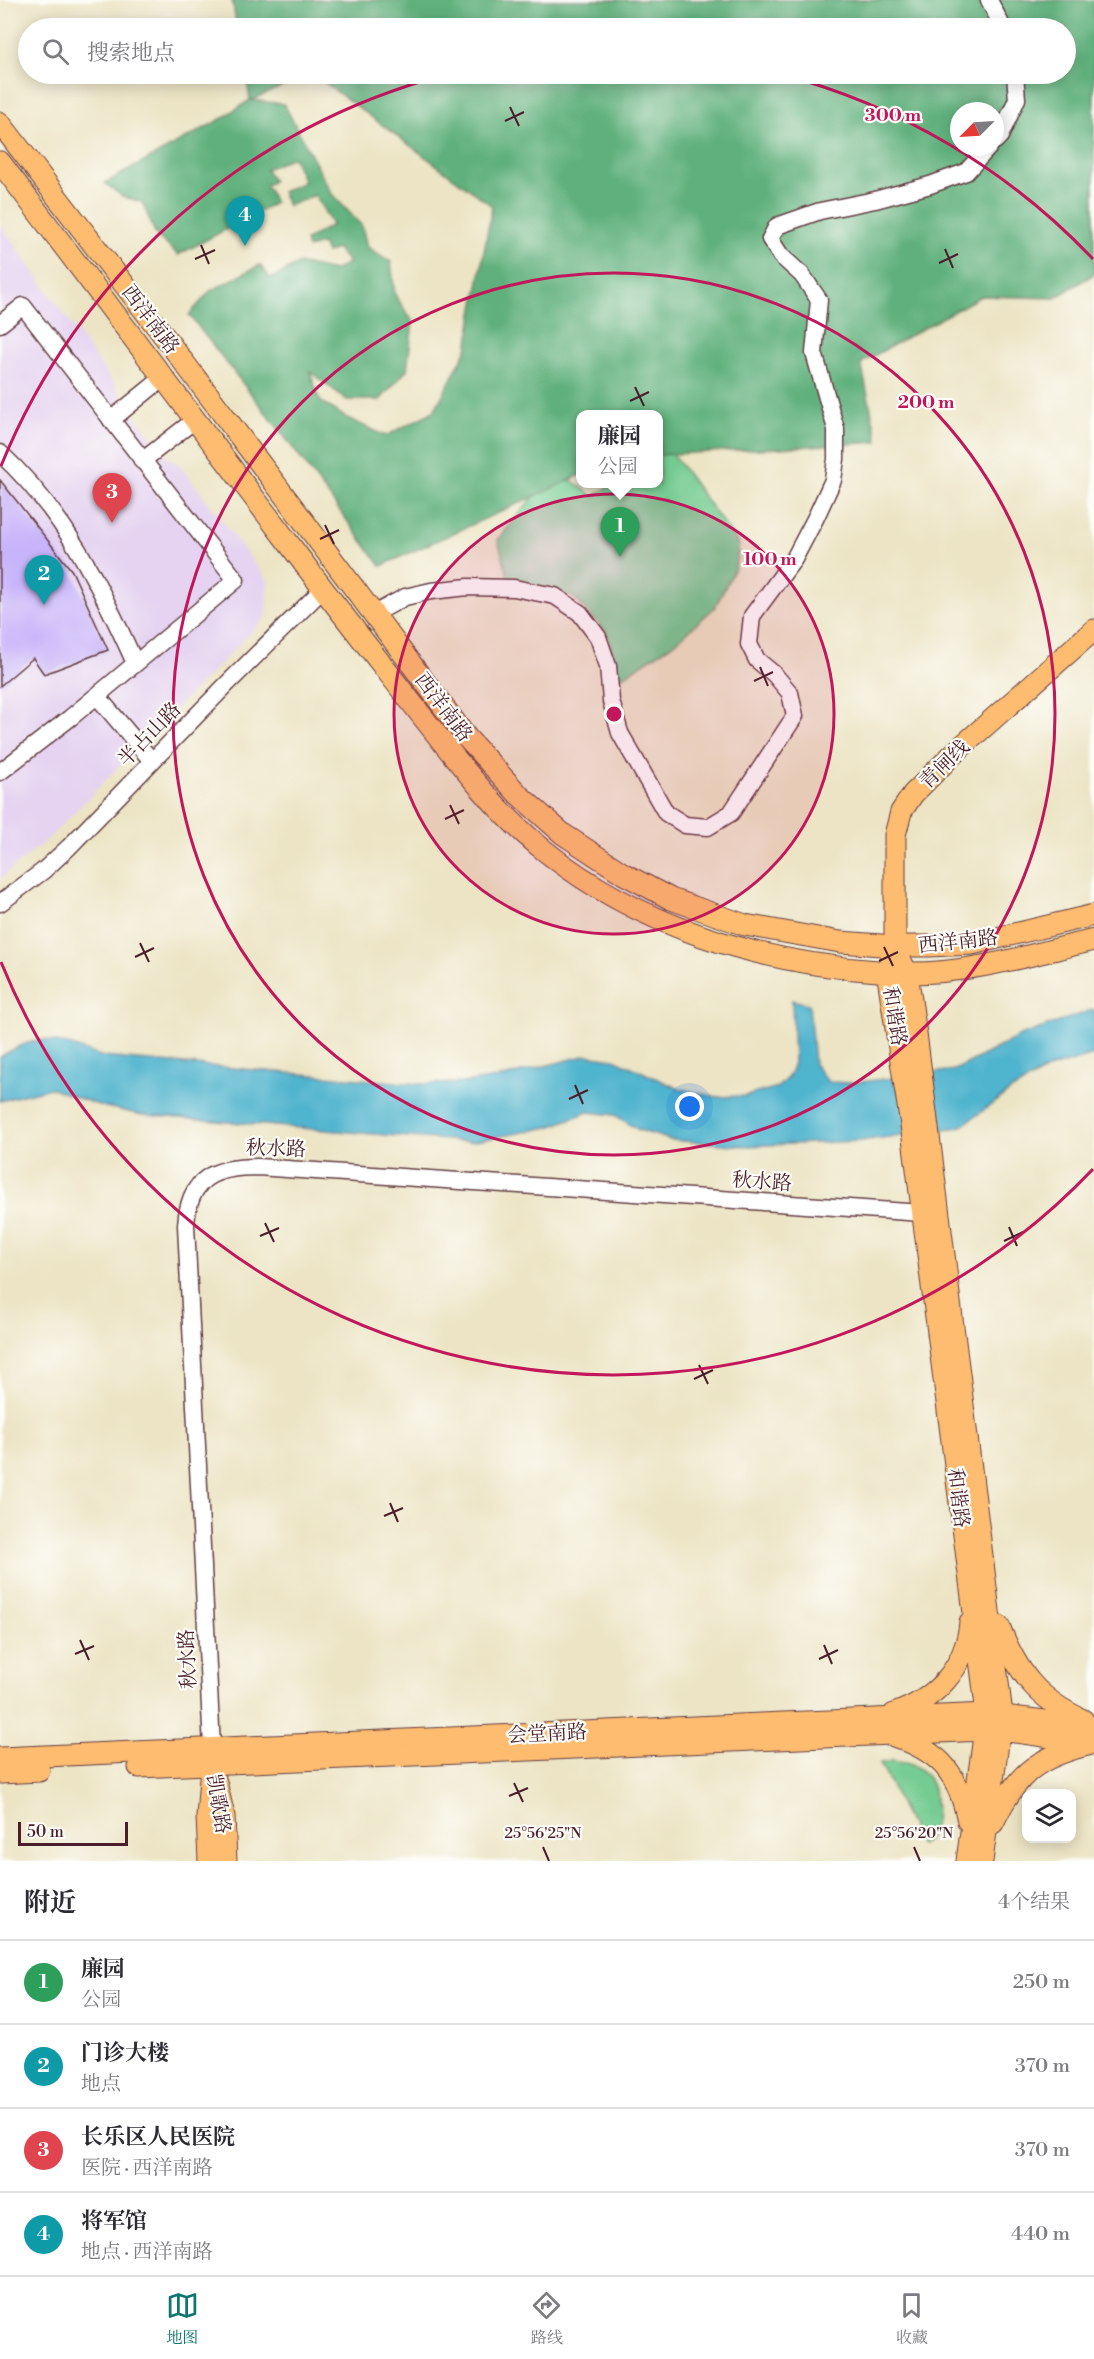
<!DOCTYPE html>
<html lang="zh">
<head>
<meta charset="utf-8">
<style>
  body { margin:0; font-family:"Libre Bodoni","Noto Serif SC",serif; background:#f7f7f7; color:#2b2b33 }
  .controls { position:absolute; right:18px; bottom:18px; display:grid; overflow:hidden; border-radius:12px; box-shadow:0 3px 15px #0003 }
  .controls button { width:54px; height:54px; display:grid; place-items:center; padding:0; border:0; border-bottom:2px solid #e1e1e2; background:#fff; color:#2b2b33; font:30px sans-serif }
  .compass { position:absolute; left:950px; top:102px; width:54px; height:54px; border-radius:50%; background:#fff; box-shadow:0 3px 15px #0003; rotate:246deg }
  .scale { position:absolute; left:18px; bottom:15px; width:110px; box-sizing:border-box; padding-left:6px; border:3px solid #4a1f2b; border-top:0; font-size:16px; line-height:21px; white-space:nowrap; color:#4a1f2b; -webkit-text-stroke:4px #fdfcf7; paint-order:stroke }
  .you { position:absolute; left:690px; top:1107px; width:21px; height:21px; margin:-15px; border:4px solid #fff; border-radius:50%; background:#1a73e8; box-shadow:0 0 0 9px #1a73e833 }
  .badge { display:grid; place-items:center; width:39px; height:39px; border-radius:50%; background:#0f766e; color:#fff; font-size:20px; font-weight:700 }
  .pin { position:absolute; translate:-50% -50px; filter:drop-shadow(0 2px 3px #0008) }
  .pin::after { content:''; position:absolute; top:32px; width:21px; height:18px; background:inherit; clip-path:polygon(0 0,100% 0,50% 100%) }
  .popup { position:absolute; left:576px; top:410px; width:87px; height:78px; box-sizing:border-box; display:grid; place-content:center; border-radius:12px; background:#fff; filter:drop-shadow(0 2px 4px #0005); font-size:20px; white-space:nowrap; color:#7c7c81 }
  .popup b { font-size:22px; color:#2b2b33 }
  .popup::after { content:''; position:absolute; left:50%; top:100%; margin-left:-12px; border:12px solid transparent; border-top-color:#fff }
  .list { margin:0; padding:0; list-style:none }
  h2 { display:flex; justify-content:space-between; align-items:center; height:78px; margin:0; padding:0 24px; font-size:26px }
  h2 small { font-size:20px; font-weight:400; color:#7c7c81 }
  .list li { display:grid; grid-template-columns:39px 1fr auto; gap:18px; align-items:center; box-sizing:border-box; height:84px; padding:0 24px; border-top:2px solid #e1e1e2 }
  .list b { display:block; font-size:22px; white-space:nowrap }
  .list p { margin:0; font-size:20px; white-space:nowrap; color:#7c7c81 }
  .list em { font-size:20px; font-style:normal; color:#7c7c81 }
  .icon { flex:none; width:33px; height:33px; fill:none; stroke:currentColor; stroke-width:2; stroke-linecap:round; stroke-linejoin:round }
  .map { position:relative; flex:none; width:1094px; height:1861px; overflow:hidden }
  .search { position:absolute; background:#fff; box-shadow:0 3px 15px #0003; left:18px; right:18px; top:18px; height:66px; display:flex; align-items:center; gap:15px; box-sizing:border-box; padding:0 21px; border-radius:33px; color:#7c7c81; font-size:22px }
  .sheet { height:414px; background:#fff }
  nav { display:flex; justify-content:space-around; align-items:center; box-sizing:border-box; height:84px; border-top:2px solid #e1e1e2; background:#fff; font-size:16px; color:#7c7c81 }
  nav a { display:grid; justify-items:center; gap:3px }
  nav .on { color:#0f766e }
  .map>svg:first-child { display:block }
  .built { fill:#e5d3f1 }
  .green { fill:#74cc91; stroke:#5f765e; stroke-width:1.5 }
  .forest { fill:#5fb07b; stroke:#546853; stroke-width:1.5; fill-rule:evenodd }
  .water { fill:#50b4ce; stroke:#4d6a7c; stroke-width:1.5 }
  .building { fill:#c8b4fa }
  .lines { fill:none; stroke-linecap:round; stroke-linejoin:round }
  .minor-casing { stroke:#623d42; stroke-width:19 }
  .major-casing { stroke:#623d42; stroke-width:23 }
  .minor { stroke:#fff; stroke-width:16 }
  .major { stroke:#fdbc6f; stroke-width:21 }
  .ticks { fill:none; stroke:#4a1f2b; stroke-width:2 }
  .ring { fill:none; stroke:#c2185b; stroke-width:3 }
  .labels { text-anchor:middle; stroke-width:4.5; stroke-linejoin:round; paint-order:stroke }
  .street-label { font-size:20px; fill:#4a1f2b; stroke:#fdfcf7 }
  .ticks-label { font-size:15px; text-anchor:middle; fill:#4a1f2b; stroke:#fdfcf7; stroke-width:4.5; stroke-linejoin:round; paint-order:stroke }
  .centre { fill:#c2185b; stroke:#fdfcf7; stroke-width:3 }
  .ring-label { font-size:18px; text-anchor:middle; font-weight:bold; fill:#c2185b; stroke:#fdfcf7; stroke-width:4.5; stroke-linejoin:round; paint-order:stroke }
</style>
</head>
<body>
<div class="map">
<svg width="1094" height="1861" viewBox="0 0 1094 1861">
  <rect width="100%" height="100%" fill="#fdfcf7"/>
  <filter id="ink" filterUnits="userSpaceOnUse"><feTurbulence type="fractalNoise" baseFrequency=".0167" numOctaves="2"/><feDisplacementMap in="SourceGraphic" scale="12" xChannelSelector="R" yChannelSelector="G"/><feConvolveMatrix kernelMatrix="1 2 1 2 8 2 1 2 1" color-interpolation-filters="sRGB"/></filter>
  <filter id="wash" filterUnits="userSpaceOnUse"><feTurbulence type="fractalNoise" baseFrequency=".008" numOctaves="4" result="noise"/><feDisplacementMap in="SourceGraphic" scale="24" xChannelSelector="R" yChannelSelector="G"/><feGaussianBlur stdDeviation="1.35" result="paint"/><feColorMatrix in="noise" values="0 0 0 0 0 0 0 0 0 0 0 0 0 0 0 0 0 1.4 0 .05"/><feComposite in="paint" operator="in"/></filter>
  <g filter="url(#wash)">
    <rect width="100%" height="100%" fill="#ece4c4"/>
    <polygon class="built" points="0,224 119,391 122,399 169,459 179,464 268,581 267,616 50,837 0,879"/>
    <g class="green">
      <polygon points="669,449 739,545 735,568 715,607 676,642 620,678 606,631 573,597 508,576 498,540 556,469 593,496 614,484 659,484 659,455"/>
      <path d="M 892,1761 C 903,1763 914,1763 923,1772 C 940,1788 941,1833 920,1845 L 880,1763 Z"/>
    </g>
    <path class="forest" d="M 232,0 L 1094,0 L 1094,274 L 1055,298 L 981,296 L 861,363 L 878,442 L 659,455 L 659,414 L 581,414 L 581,475 L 381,566 L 284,436 L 189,315 L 210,291 L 260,265 L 271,279 L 299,263 L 334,271 L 349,263 L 337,249 L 327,253 L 322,244 L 308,248 L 305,241 L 332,225 L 315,195 L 288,206 L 282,192 L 304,182 L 293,157 L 266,169 L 273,181 L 266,185 L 275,203 L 178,255 L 156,235 L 142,202 L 123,197 L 105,183 L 221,119 L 250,100 L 246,74 L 310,74 L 252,100 L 284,104 L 332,194 L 362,226 L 367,247 L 391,262 L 395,295 L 413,322 L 407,370 L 380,400 L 347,400 L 310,372 L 320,401 L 345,417 L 386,436 L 434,411 L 467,349 L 492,206 L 313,74 L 1066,74 L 1066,28 L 237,28 ZM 959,111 L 995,111 L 995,147 L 959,147 Z"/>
    <path class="water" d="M 792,1000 L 809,1004 L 814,1064 L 828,1082 L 852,1083 L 955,1070 L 1020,1036 L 1094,1009 L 1094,1055 L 1048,1069 L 1012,1090 L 960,1127 L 860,1141 L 746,1146 L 671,1140 L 639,1130 L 615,1115 L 588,1112 L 549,1127 L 471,1142 L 142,1115 L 101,1106 L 50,1088 L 0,1101 L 0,1057 C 11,1050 26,1042 39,1040 C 53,1038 89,1052 103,1057 L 419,1084 L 462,1083 L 499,1078 L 587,1055 L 614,1059 L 677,1088 L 716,1097 L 746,1096 L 778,1087 L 789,1076 L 794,1063 Z"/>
    <g id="blocks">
      <polygon class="building" points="0,480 72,571 108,650 44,674 33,658 0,686"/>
    </g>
  </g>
  <g filter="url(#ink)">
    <use href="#blocks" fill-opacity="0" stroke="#623d42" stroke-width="1.5"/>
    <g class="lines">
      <defs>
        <g id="minor">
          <polyline points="989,0 1003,28"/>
          <polyline points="995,141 1000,136 1017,99 1015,74"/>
          <polyline points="0,324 23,306 236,580 70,718 0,772"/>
          <polyline points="111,420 164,377"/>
          <path d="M 0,453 C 65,513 99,583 135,663"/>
          <polyline points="142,461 196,419"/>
          <polyline points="374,614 405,597 431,591 468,587 514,588 555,596 580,613 598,637 608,666 611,701 620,733 666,813 685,825 708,827 731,813 795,716 790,693 774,674 757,660 749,644 752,616 794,559 816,517 833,480 836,459 836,429 814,353 819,300 802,275 781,256 770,239 777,226 820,211 875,200 930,185 966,172 989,147"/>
          <polyline points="97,696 152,761"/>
          <polyline points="0,903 43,871 69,847 227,684 323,589"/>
          <path d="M 212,1748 L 186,1225 C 189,1177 214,1167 258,1167 L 922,1213"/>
        </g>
        <g id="major">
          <polyline points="0,123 167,340 467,738 519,795 563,834 624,874 671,899 745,925 840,942 895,946 929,946 972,944 1094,915"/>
          <path d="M 0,162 C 99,292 198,422 296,553 C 337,608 380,662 422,716 C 459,763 497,813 545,851 C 639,926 759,963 878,971 C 887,971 897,973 907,973 C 970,974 1033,954 1094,940"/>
          <polyline points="901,961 907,973 917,1041 1002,1714 982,1861"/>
          <path d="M 999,1626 C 1017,1672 1037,1699 1083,1720"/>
          <path d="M 894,1714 C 936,1699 966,1668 970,1622"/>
          <path d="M 894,1736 C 941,1752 958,1773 968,1821"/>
          <polyline points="0,1758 987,1714 1094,1727"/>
          <polyline points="139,1767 985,1730 1000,1730 1094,1743"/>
          <polyline points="0,1773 39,1771"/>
          <polyline points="216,1782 224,1816 226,1861"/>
          <path d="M 993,1823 C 1016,1775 1035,1758 1087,1745"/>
          <polyline points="209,1861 207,1817 212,1752"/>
          <polyline points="967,1861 987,1714 913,1138 887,971 895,946 895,835 901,812 913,794 952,755 1094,630"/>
        </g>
      </defs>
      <use href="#minor" class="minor-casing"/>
      <use href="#major" class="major-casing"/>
      <use href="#minor" class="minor"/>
      <use href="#major" class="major"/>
    </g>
  </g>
  <path class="ticks" d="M 510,107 L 519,126M 505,121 L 524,112M 201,245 L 209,264M 945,249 L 953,268M 195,259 L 215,250M 939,263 L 958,254M 635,387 L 644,406M 630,401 L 649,392M 325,525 L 334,544M 320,539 L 339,530M 760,667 L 768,686M 754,681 L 773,672M 450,805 L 459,824M 445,819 L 464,810M 140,943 L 149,962M 884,947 L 893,966M 135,957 L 154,948M 879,961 L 898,952M 575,1085 L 583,1104M 569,1099 L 588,1090M 265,1223 L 274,1242M 1009,1227 L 1017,1246M 260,1236 L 279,1228M 1004,1241 L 1023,1232M 699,1365 L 708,1384M 694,1379 L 713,1370M 390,1503 L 398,1522M 384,1516 L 403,1508M 80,1640 L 89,1660M 824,1645 L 832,1664M 75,1654 L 94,1646M 819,1659 L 838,1650M 514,1783 L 523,1802M 509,1796 L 528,1788M 543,1847 L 549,1861M 914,1847 L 920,1861"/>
  <circle cx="614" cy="714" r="220" fill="#c2185b" fill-opacity=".12"/>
  <g class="ring">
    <circle cx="614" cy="714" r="220"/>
    <circle cx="614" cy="714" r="441"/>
    <path d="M1093 1169A661 661 0 0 1 1 962M1 466A661 661 0 0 1 448 74M780 74A661 661 0 0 1 1093 259"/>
  </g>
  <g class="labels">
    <g class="street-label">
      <text transform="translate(151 319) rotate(53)" y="7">西洋南路</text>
      <text transform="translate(444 707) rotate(53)" y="7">西洋南路</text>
      <text transform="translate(149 734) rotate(-46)" y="7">半占山路</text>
      <text transform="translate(944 764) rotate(-44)" y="7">青闸线</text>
      <text transform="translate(958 941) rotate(-6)" y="7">西洋南路</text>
      <text transform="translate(895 1016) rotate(81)" y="7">和谐路</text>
      <text transform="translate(276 1148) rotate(2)" y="7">秋水路</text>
      <text transform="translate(762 1181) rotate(4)" y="7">秋水路</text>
      <text transform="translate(959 1498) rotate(83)" y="7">和谐路</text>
      <text transform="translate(187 1659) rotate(-93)" y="7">秋水路</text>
      <text transform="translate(547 1733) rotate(-3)" y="7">会堂南路</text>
      <text transform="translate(219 1804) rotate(80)" y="7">凯歌路</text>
    </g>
  </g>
  <g class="ticks-label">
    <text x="543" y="1838">25°56'25"N</text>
    <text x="914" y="1838">25°56'20"N</text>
  </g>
  <circle cx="614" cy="714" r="9" class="centre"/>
  <g class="ring-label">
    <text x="893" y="121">300 m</text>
    <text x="926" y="408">200 m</text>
    <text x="770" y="565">100 m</text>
  </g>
</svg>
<div class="controls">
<button><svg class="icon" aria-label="layers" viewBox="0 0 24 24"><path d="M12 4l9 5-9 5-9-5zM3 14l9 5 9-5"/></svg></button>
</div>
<svg class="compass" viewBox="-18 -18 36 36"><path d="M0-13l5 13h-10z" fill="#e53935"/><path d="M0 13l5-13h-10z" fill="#7c7c81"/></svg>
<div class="scale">50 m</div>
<div class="you"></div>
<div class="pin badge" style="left:620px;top:557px;background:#2e9e5b">1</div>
<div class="popup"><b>廉园</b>公园</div>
<div class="pin badge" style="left:44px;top:605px;background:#0f9aa8">2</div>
<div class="pin badge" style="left:112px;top:523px;background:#e0444e">3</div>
<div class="pin badge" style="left:245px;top:246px;background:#0f9aa8">4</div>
<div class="search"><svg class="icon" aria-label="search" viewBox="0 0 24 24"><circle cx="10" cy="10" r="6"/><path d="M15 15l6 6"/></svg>搜索地点</div>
</div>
<section class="sheet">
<h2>附近<small>4个结果</small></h2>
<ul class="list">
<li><span class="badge" style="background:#2e9e5b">1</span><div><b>廉园</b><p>公园</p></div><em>250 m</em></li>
<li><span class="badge" style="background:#0f9aa8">2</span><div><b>门诊大楼</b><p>地点</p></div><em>370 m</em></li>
<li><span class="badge" style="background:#e0444e">3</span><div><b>长乐区人民医院</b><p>医院 · 西洋南路</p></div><em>370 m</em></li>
<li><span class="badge" style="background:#0f9aa8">4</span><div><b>将军馆</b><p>地点 · 西洋南路</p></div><em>440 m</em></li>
</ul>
</section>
<nav>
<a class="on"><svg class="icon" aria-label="map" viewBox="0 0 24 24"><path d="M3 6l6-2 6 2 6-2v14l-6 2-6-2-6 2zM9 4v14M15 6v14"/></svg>地图</a>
<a><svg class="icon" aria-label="directions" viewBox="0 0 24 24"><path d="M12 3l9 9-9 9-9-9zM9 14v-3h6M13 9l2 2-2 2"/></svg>路线</a>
<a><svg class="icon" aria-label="saved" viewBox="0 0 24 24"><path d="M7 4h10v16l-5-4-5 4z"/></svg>收藏</a>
</nav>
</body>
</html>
